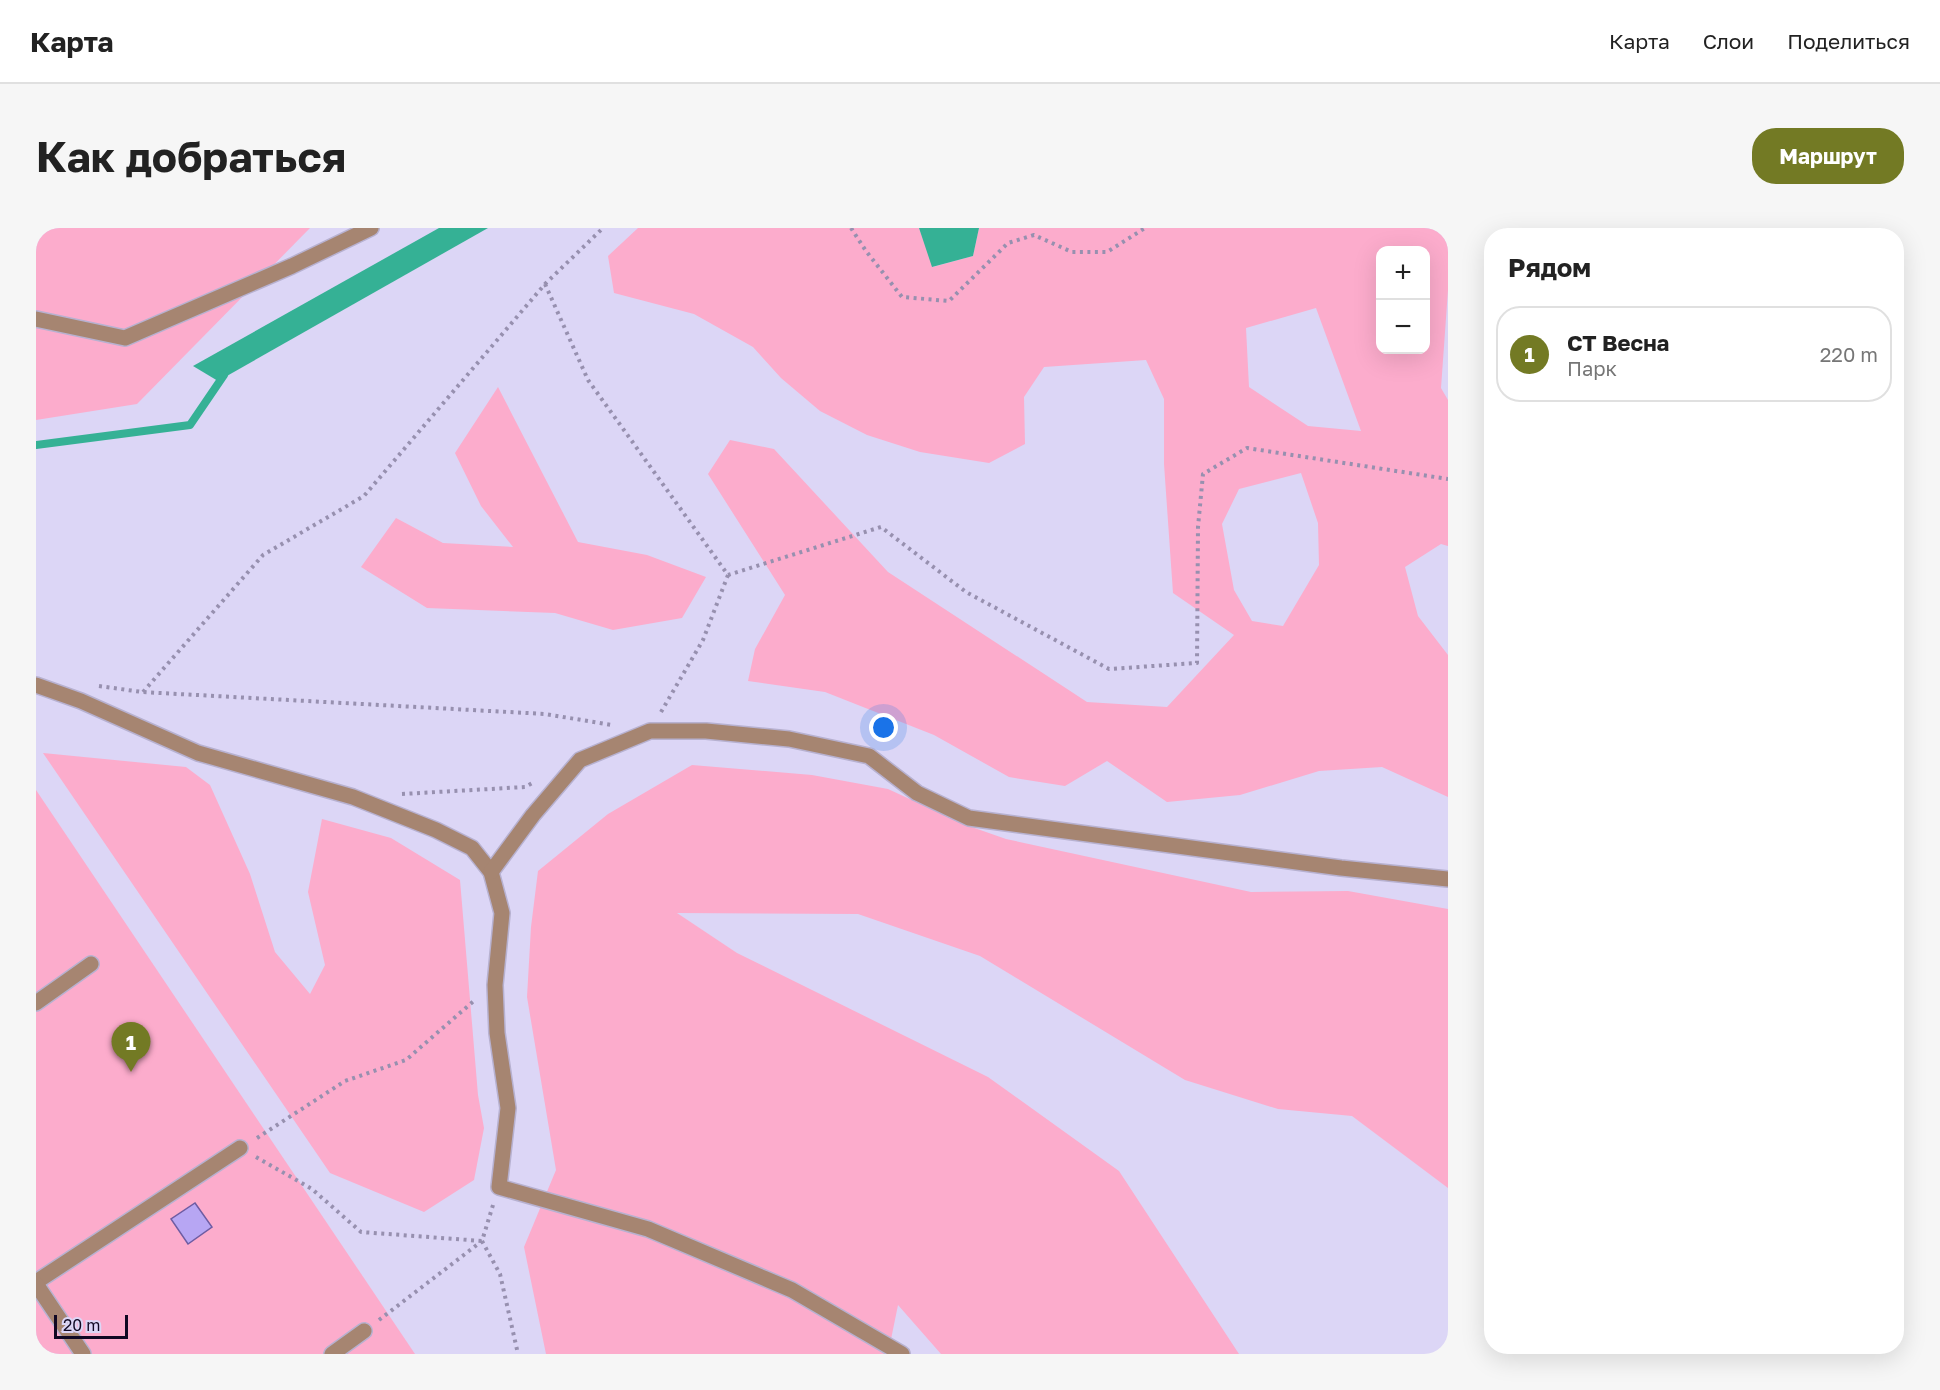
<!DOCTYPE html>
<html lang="ru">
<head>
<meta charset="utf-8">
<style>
  body { margin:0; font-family:"Golos Text",sans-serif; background:#f6f6f6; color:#222 }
  .controls { position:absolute; right:18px; top:18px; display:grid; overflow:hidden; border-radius:12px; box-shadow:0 6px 24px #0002 }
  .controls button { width:54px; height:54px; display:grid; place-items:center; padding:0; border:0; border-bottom:2px solid #e0e0e0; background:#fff; color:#222; font:30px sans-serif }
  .scale { position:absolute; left:18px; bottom:15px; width:74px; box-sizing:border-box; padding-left:6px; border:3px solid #100823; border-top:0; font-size:16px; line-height:21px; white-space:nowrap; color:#100823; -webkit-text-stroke:4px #dcd6f6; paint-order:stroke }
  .you { position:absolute; left:848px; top:500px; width:21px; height:21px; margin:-15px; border:4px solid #fff; border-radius:50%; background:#1a73e8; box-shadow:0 0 0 9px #1a73e833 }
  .badge { display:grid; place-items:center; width:39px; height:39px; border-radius:50%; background:#737a24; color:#fff; font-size:20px; font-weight:700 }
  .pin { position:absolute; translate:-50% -50px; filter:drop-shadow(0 2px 3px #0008) }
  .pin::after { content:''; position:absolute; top:32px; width:21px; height:18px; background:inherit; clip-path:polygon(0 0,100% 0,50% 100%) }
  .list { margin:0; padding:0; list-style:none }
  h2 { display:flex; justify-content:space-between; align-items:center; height:78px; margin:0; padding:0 24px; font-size:26px }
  h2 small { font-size:20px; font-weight:400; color:#767676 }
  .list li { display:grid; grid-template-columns:39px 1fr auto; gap:18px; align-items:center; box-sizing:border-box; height:96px; margin:0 12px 12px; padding:0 12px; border:2px solid #e0e0e0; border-radius:24px }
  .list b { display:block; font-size:22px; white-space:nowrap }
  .list p { margin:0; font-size:20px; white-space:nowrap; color:#767676 }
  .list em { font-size:20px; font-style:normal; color:#767676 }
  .map { position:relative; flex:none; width:1412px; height:1126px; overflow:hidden; border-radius:24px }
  header { display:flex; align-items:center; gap:36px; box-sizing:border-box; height:84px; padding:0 30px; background:#fff; border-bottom:2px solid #e0e0e0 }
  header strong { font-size:28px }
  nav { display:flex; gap:33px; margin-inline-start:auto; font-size:21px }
  .intro { display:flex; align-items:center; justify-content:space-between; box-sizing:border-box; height:144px; padding:0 36px }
  h1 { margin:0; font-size:42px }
  .button { padding:15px 27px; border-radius:24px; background:#737a24; color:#fff; font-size:21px; font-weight:700 }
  main { display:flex; gap:36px; padding:0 36px }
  aside { flex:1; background:#fff; border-radius:24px; box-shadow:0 6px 24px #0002 }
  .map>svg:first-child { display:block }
  .green { fill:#fcaccc; fill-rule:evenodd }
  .water { fill:#35b195 }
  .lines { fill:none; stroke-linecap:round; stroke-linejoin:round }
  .stream { stroke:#35b195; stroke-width:8 }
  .building { fill:#b7a6f3; stroke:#6e5ca2; stroke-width:1.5 }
  .minor-casing { stroke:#b7b1d0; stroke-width:18 }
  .path { stroke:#9790af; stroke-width:4; stroke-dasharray:3 4.5; stroke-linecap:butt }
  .minor { stroke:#a68571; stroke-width:15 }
</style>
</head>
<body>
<header>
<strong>Карта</strong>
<nav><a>Карта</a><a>Слои</a><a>Поделиться</a></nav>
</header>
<div class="intro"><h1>Как добраться</h1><a class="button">Маршрут</a></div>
<main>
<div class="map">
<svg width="1412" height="1126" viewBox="0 0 1412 1126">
  <rect width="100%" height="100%" fill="#dcd6f6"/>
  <g class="green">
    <polygon points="0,0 274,0 101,176 0,192"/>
    <path d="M 602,0 L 883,0 L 897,39 L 937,28 L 943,0 L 1412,0 L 1412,62 L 1405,160 L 1412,172 L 1412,318 L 1405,316 L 1369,339 L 1382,388 L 1412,427 L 1412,569 L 1346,539 L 1283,543 L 1204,567 L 1131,574 L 1071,533 L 1029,558 L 973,549 L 898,507 L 789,464 L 712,453 L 719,421 L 749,367 L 672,246 L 694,212 L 738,221 L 852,344 L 1051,474 L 1131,479 L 1198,407 L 1137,365 L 1128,236 L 1128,171 L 1110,132 L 1008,139 L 988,169 L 989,216 L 953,235 L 884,224 L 831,207 L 784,183 L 745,150 L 717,119 L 658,86 L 578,65 L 572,28 ZM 1344,22 L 1390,22 L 1390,122 L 1344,122 ZM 1280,80 L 1325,203 L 1272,198 L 1213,159 L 1210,100 ZM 1265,245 L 1282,295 L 1283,337 L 1247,398 L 1216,393 L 1198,362 L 1186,296 L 1203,261 Z"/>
    <polygon points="462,159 542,314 611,327 670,349 646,390 577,402 519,385 391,380 325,339 360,290 407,315 477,319 445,278 419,225"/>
    <polygon points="7,525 150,539 174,557 214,646 239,724 274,766 289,737 272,664 286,591 355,610 424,652 442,867 448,900 438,952 388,984 294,945"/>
    <polygon points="656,537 776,547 852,561 930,597 970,611 1215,664 1312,663 1412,681 1412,960 1316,888 1242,881 1149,852 944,728 822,686 641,685 701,725 952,849 1083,943 1203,1126 905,1126 862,1077 852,1126 510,1126 488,1019 520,942 491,769 495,699 502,643 572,586"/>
    <polygon points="0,562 379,1126 0,1126"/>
  </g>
  <g class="water">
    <polygon points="403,0 452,0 182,153 157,138"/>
    <polygon points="883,0 943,0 937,28 896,39"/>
  </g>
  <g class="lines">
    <polyline class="stream" points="0,217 154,197 188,147"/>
  </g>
  <polygon class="building" points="159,975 176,999 152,1016 135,991"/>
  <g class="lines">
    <defs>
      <g id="minor">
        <polyline points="0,91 89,110 256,38 335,0"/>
        <polyline points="0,457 45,473 162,525 317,569 400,602 436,620 455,644 466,685 459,757 461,805 472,880 463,959 612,1001 756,1062 866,1126"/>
        <polyline points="455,644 497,587 544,532 614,503 670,503 753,511 833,528 881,565 933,590 1305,640 1412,651"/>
        <polyline points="0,775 55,736"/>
        <polyline points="0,1054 204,920"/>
        <polyline points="0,1056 47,1126"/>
        <polyline points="296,1126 328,1103"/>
      </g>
    </defs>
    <use href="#minor" class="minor-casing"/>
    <g class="path">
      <polyline points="815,0 830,23 866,69 913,73 972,15 998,7 1036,24 1071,24 1109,0"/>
      <polyline points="509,56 552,152 692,347 845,299 930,364 1073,441 1161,435 1162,299 1167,246 1211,220 1412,251"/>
      <polyline points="63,458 106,464 509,486 576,497"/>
      <polyline points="107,464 227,327 328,268 509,56 567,0"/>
      <polyline points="625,484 667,412 692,347"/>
      <polyline points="366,566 489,559 498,554"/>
      <polyline points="221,910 309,853 370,832 440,771"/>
      <polyline points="220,929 276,961 325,1004 446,1013"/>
      <polyline points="457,977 446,1013 464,1046 482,1126"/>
      <polyline points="343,1092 446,1013"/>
    </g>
    <use href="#minor" class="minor"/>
  </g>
</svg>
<div class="controls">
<button>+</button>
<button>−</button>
</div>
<div class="scale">20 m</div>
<div class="you"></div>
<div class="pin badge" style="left:95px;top:844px">1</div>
</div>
<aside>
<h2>Рядом<small></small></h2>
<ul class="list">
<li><span class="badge">1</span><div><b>СТ Весна</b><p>Парк</p></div><em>220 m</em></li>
</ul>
</aside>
</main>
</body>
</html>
